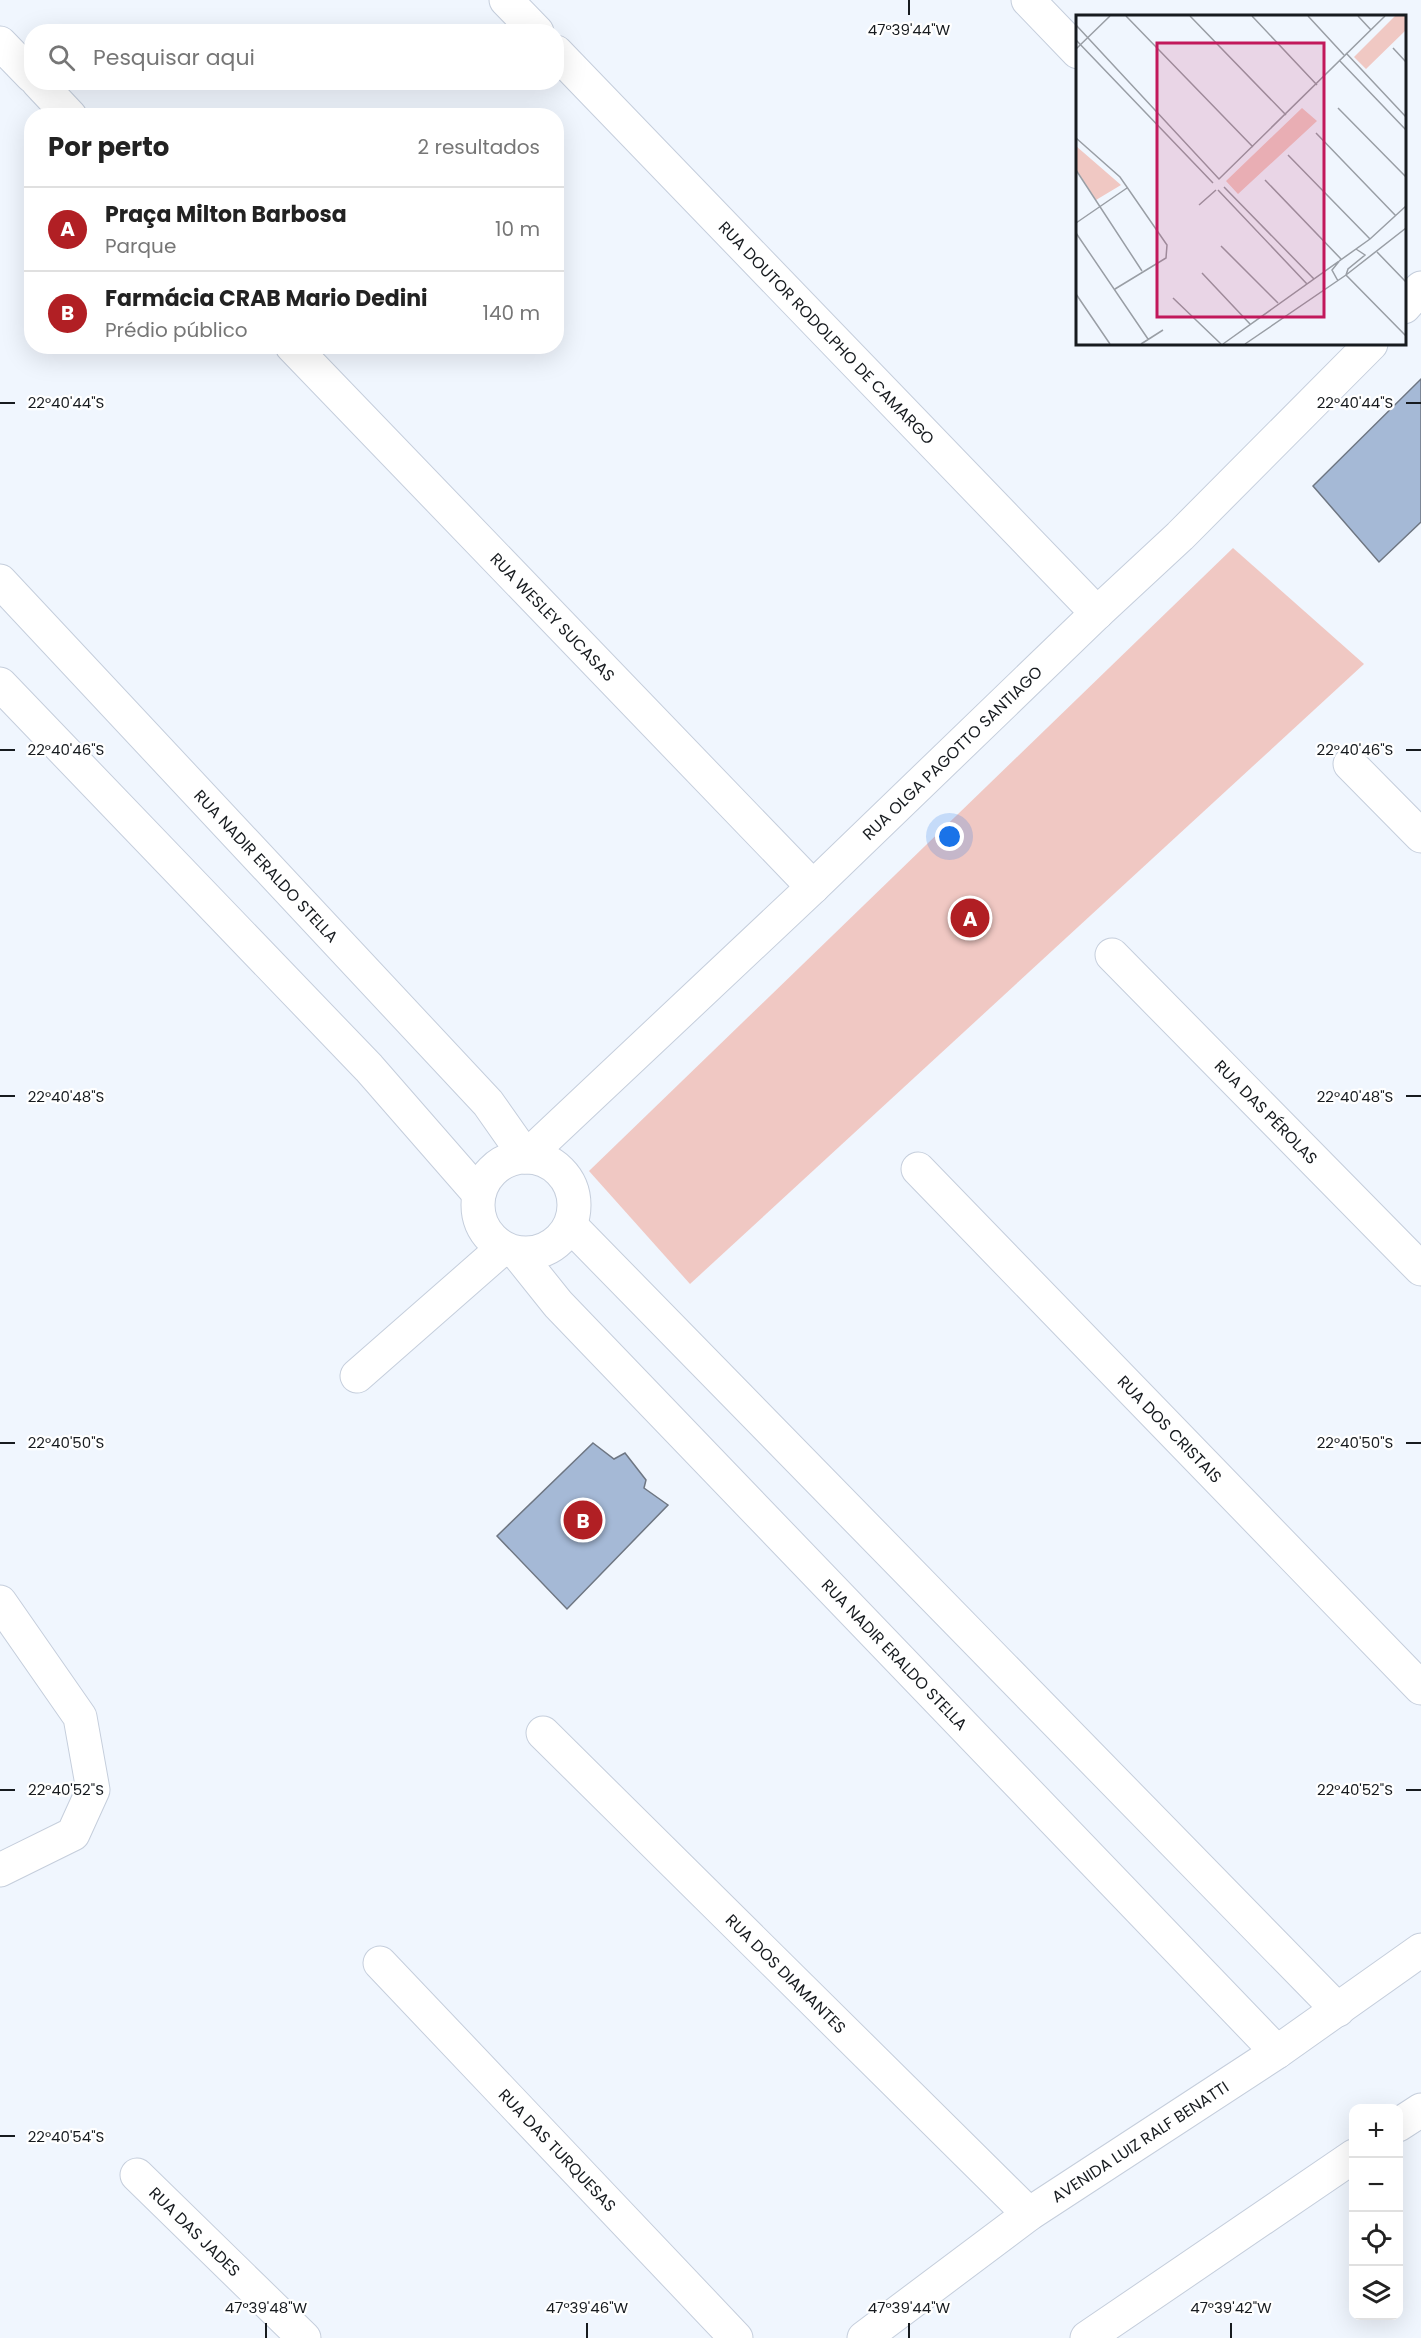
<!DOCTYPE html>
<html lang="pt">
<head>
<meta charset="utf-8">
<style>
  body { margin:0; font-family:Poppins,sans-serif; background:#f2f2f2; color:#222 }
  .controls { position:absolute; right:18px; bottom:18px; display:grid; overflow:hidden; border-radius:12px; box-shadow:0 6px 24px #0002 }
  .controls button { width:54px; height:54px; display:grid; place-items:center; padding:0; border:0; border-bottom:2px solid #e0e0e0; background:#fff; color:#222; font:30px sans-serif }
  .you { position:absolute; left:950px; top:837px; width:21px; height:21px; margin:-15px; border:4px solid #fff; border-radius:50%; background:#1a73e8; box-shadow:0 0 0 9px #1a73e833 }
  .badge { display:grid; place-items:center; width:39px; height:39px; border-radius:50%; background:#b11f24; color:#fff; font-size:20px; font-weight:700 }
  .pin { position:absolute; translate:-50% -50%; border:3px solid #fff; box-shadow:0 2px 6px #0006 }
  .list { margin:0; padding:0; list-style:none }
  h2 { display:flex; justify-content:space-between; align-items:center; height:78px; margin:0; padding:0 24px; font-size:26px }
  h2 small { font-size:20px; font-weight:400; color:#767676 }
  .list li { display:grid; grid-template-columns:39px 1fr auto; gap:18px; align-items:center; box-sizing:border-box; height:84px; padding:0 24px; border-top:2px solid #e0e0e0 }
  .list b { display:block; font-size:22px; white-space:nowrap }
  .list p { margin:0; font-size:20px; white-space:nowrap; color:#767676 }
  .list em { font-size:20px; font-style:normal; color:#767676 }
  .icon { flex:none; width:33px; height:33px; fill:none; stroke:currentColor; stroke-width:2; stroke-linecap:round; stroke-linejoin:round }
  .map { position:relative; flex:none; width:1421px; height:2338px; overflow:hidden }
  .search { position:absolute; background:#fff; box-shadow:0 6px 24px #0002; left:24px; top:24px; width:540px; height:66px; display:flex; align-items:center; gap:15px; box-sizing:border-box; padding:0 21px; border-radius:24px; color:#767676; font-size:22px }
  .panel { position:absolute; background:#fff; box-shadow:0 6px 24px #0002; left:24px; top:108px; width:540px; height:246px; border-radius:24px }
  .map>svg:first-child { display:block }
  .green { fill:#f0c8c3 }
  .building { fill:#a5b9d6; stroke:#6e7682; stroke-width:1.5 }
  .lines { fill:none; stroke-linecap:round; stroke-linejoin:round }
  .minor-casing { stroke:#c5cedc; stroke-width:35 }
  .minor { stroke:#fff; stroke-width:33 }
  .ticks { fill:none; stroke:#171b1f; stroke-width:2 }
  .labels { text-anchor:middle; stroke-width:4.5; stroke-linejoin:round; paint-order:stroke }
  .street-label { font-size:16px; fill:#171b1f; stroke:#fff }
  .inset-road { fill:none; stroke:#999ea5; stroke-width:1.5 }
  .view { fill:#c2185b; fill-opacity:0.15; stroke:#c2185b; stroke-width:3 }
  .inset-edge { fill:none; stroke:#171b1f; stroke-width:3 }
  .ticks-label { font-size:15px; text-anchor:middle; fill:#171b1f; stroke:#fff; stroke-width:4.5; stroke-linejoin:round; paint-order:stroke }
</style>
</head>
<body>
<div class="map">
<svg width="1421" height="2338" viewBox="0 0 1421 2338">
  <rect width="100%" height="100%" fill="#f0f6fe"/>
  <polygon class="green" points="1233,548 1364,664 690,1284 589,1171"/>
  <g class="building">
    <polygon points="1421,379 1421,522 1379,562 1313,486"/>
    <polygon points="593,1443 614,1459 625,1453 646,1480 644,1488 668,1505 567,1609 497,1536"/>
  </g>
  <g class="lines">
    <defs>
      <g id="minor">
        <polyline points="506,0 537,32"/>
        <polyline points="1028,0 1078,52"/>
        <polyline points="0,43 32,76"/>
        <path id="s1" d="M 556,52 L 1097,613"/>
        <polyline points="38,82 70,116"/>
        <polyline points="1404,307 1421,288"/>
        <path id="s2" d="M 292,346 L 813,887"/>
        <path id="s3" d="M 0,581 L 488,1103 L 526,1157 L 813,887 L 1097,613 L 1180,536 L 1371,344"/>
        <polyline points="0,684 369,1068 479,1194"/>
        <polyline points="1350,764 1421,836"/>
        <path id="s4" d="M 1112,955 L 1421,1269"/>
        <circle cx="526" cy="1205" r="48"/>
        <path id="s5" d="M 918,1169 L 1421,1688"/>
        <polyline points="571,1226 1338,2010"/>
        <path id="s6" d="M 518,1254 L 558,1304 L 1277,2052"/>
        <polyline points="357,1376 503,1248"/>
        <polyline points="0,1602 80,1717 93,1790 73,1834 0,1870"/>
        <path id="s7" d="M 543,1733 L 1029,2214"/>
        <path id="s8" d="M 380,1963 L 736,2338"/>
        <polyline points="1398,2125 1421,2110"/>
        <path id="s9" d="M 137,2175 L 304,2338"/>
        <path id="s10" d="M 864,2338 L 1029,2214 L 1277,2052 L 1421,1950"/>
        <polyline points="1087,2338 1354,2156"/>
      </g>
    </defs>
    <use href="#minor" class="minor-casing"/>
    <use href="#minor" class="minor"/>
  </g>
  <path class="ticks" d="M 909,0 L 909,15M 0,403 L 15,403M 1406,403 L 1421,403M 0,750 L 15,750M 1406,750 L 1421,750M 0,1096 L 15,1096M 1406,1096 L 1421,1096M 0,1443 L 15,1443M 1406,1443 L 1421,1443M 0,1790 L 15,1790M 1406,1790 L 1421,1790M 0,2136 L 15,2136M 266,2323 L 266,2338M 587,2323 L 587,2338M 909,2323 L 909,2338M 1231,2323 L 1231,2338"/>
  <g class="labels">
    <g class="street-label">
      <text dy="6" stroke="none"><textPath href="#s1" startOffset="390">RUA DOUTOR RODOLPHO DE CAMARGO</textPath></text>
      <text dy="6" stroke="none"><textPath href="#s2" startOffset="376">RUA WESLEY SUCASAS</textPath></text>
      <text dy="6" stroke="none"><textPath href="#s3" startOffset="1368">RUA OLGA PAGOTTO SANTIAGO</textPath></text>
      <text dy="6" stroke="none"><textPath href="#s3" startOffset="390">RUA NADIR ERALDO STELLA</textPath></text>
      <text dy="6" stroke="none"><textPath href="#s4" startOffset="220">RUA DAS PÉROLAS</textPath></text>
      <text dy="6" stroke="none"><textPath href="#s5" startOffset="362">RUA DOS CRISTAIS</textPath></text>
      <text dy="6" stroke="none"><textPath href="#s6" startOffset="550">RUA NADIR ERALDO STELLA</textPath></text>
      <text dy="6" stroke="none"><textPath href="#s7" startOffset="342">RUA DOS DIAMANTES</textPath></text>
      <text dy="6" stroke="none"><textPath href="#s10" startOffset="339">AVENIDA LUIZ RALF BENATTI</textPath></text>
      <text dy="6" stroke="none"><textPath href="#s8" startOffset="258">RUA DAS TURQUESAS</textPath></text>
      <text dy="6" stroke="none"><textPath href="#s9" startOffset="81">RUA DAS JADES</textPath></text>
    </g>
  </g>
  <g transform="translate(1076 15)">
    <rect width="330" height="330" fill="#f0f6fe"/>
    <path d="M 319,1 L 330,1 L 330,15 L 290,54 L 278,42 ZM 226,93 L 241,106 L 162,179 L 150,166 ZM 0,131 L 45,170 L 20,185 L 0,154 Z" fill="#f0c8c3"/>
    <path class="inset-road" d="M 50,1 L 177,132M 114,1 L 210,100M 176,1 L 241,70M 232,1 L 268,40M 282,1 L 295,15M 0,10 L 143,164 L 309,1M 0,25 L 137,168M 317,33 L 330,47M 0,34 L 34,1M 270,38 L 330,102M 263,45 L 330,115M 262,93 L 330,162M 240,118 L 320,201M 0,123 L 44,162 L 91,230 L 90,243 L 39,274M 212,140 L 294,224M 0,155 L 66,256M 189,165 L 265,244 L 256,255 L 262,266M 148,172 L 238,264M 142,175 L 231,269M 123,190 L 140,175M 0,208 L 51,173M 0,218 L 72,324M 145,231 L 202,288M 280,234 L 289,240 L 272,254 L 270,260 L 330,321M 301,237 L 330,267M 126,258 L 174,309M 0,279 L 34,329M 97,283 L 145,329M 65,329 L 87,315M 147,329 L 294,224 L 330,191M 169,329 L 270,260 L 330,213"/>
    <path class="view" d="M 81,28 L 248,28 L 248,302 L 81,302 Z"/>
    <rect width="330" height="330" class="inset-edge"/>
  </g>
  <g class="ticks-label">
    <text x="909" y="35">47°39'44"W</text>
    <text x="66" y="408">22°40'44"S</text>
    <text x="1355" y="408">22°40'44"S</text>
    <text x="66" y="755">22°40'46"S</text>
    <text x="1355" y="755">22°40'46"S</text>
    <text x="66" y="1102">22°40'48"S</text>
    <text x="1355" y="1102">22°40'48"S</text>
    <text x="66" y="1448">22°40'50"S</text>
    <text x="1355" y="1448">22°40'50"S</text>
    <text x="66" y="1795">22°40'52"S</text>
    <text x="1355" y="1795">22°40'52"S</text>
    <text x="66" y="2142">22°40'54"S</text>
    <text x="266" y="2313">47°39'48"W</text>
    <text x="587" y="2313">47°39'46"W</text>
    <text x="909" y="2313">47°39'44"W</text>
    <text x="1231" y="2313">47°39'42"W</text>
  </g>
</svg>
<div class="controls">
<button>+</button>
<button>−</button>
<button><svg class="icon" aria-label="locate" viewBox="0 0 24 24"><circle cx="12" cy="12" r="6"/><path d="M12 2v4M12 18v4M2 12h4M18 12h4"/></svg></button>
<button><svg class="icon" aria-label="layers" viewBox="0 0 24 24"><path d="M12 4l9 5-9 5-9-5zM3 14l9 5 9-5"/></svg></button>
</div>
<div class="you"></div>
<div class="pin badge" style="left:970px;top:918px">A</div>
<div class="pin badge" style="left:583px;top:1520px">B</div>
<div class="search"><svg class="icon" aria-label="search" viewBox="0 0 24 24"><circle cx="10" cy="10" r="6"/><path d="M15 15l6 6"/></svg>Pesquisar aqui</div>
<section class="panel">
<h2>Por perto<small>2 resultados</small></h2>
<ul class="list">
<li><span class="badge">A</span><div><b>Praça Milton Barbosa</b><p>Parque</p></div><em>10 m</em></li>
<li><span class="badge">B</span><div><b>Farmácia CRAB Mario Dedini</b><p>Prédio público</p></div><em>140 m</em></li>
</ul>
</section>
</div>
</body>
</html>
